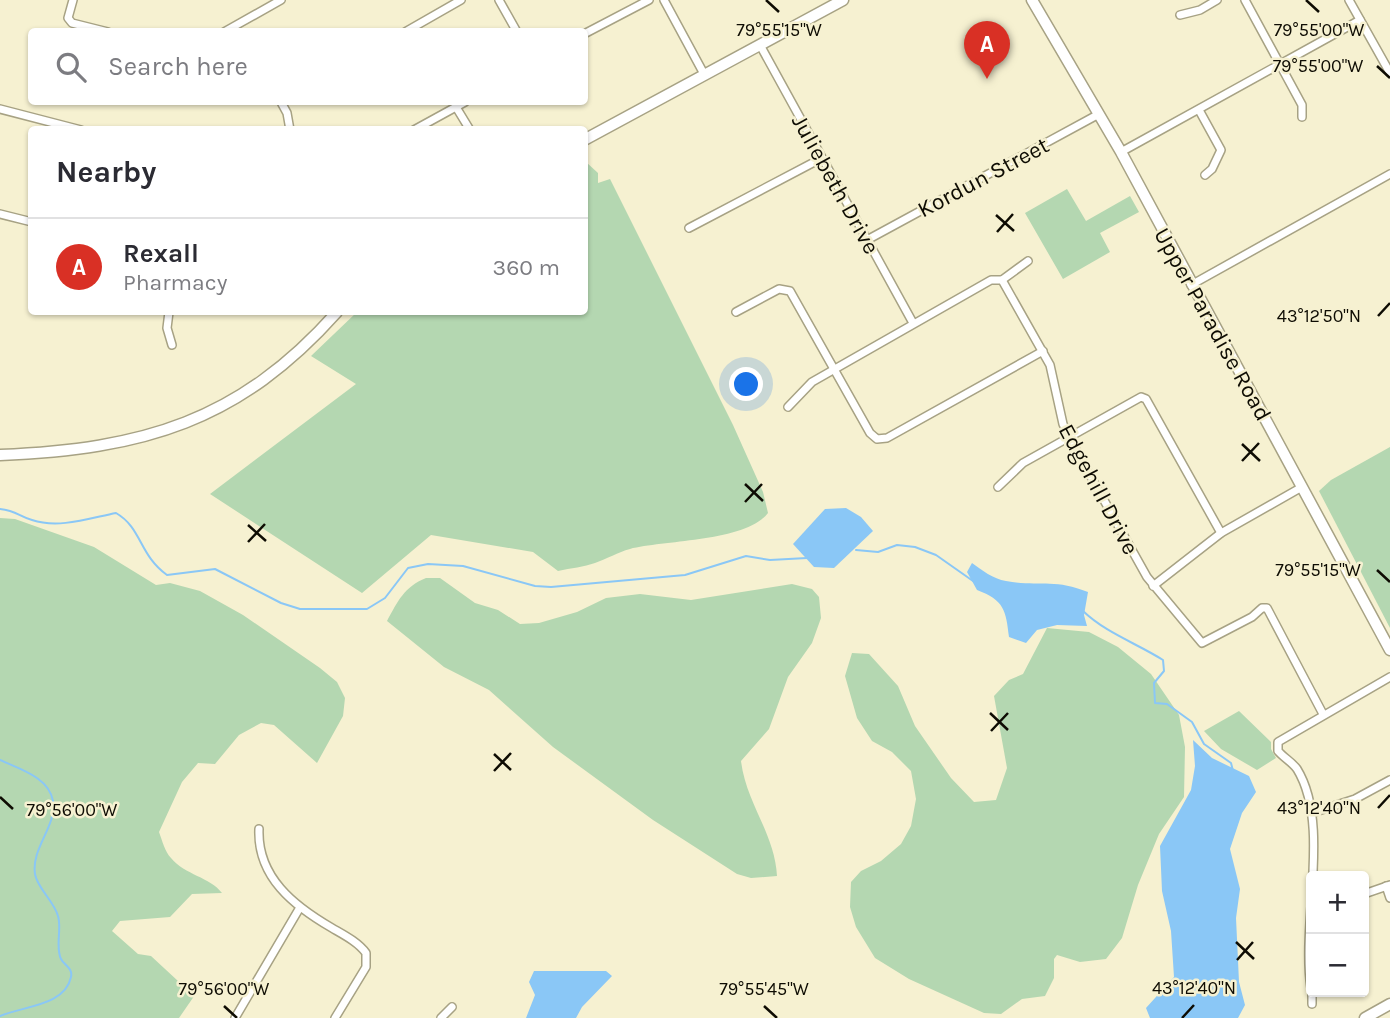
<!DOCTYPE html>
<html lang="en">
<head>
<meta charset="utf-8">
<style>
  body { margin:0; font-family:Karla,sans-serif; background:#f2f2f3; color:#2b2b33 }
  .controls { position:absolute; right:21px; bottom:21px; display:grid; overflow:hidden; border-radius:7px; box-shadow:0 2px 5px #0004 }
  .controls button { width:63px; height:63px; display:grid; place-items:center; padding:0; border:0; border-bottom:2px solid #e1e1e2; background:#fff; color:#2b2b33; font:35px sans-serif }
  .you { position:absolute; left:747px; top:385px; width:24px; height:24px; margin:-18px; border:5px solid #fff; border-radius:50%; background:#1a73e8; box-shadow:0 0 0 10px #1a73e833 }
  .badge { display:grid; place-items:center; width:46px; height:46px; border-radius:50%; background:#d93025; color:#fff; font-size:23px; font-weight:700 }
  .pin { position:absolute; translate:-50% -58px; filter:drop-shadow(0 2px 4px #0008) }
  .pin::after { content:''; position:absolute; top:37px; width:24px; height:21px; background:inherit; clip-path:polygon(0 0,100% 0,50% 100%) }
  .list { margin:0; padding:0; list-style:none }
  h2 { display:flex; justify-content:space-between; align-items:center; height:91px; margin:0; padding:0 28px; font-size:30px }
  h2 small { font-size:23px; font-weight:400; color:#7c7c81 }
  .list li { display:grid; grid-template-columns:46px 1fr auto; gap:21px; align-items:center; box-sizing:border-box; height:98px; padding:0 28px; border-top:2px solid #e1e1e2 }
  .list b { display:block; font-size:26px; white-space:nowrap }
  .list p { margin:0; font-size:23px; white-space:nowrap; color:#7c7c81 }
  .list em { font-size:23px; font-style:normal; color:#7c7c81 }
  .icon { flex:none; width:38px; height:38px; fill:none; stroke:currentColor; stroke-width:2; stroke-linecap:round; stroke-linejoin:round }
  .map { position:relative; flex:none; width:1390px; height:1018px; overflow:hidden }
  .search { position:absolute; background:#fff; box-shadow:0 2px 5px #0004; left:28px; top:28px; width:560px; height:77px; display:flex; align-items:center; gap:18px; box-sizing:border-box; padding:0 24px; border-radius:7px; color:#7c7c81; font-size:26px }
  .panel { position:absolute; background:#fff; box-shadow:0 2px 5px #0004; left:28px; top:126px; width:560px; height:189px; border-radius:7px }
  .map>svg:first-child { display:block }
  .green { fill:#b4d7b1 }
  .water { fill:#8ac7f6 }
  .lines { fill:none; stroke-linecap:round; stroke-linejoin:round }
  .stream { stroke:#8ac7f6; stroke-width:2 }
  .street-casing { stroke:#a7a284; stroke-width:10 }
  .secondary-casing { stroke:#a7a284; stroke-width:13 }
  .street { stroke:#fff; stroke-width:7 }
  .secondary { stroke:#fff; stroke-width:10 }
  .ticks { fill:none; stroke:#0e0c03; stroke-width:2.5 }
  .labels { text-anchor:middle; stroke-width:5; stroke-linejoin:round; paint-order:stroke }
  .street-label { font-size:23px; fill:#0e0c03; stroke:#f6f1d1 }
  .ticks-label { font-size:18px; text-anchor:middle; fill:#0e0c03; stroke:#f6f1d1; stroke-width:5; stroke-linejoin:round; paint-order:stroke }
</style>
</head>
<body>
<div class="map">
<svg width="1390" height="1018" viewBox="0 0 1390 1018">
  <rect width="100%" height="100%" fill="#f6f1d1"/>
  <g class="green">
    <path d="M 586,162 L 598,173 L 598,183 L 610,179 L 733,425 L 763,492 L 768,513 C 746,542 665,540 630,549 C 618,552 607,559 595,563 C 584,567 571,568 558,571 L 533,552 L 431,535 L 362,593 L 210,494 L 356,384 L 311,356 L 357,312 L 584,312 Z"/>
    <polygon points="1067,189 1086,221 1130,196 1139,212 1100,233 1110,252 1063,279 1025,213"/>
    <polygon points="1390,447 1390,628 1319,491 1331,480"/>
    <path d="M 0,518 L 15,519 L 94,547 L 156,585 L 170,583 L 200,591 L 243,615 L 320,668 L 337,682 L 345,698 L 343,716 L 317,763 L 274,725 L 261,723 L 239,735 L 215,764 L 198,763 L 182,782 L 159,832 C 162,840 165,852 171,858 C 185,875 210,877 222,893 L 192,894 L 170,917 L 120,921 L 112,931 L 138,954 L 151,956 L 178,981 L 199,989 L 179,1018 L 0,1018 Z"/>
    <path d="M 426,578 L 440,578 L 475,603 L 498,610 L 520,624 L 539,623 L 577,612 L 606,598 L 640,594 L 691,600 L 792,584 L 812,589 L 819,597 L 821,618 L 812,643 L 788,677 L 769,729 L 741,761 C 746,803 775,834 777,876 L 751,878 L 737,874 L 653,820 L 553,747 L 489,690 L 444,667 L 387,621 C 398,601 404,587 426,578 Z"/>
    <polygon points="1047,628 1089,632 1118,647 1151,674 1179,715 1185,747 1184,797 1159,834 1138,885 1122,938 1106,959 1080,962 1057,955 1054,959 1054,978 1045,996 1022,999 1001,1014 984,1013 909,979 875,958 856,927 850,907 851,882 861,871 881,861 901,844 911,826 916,799 911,771 892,752 872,741 857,718 845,676 852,653 869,654 898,686 915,726 951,778 974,802 996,800 1007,768 994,696 1009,680 1023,674"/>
    <polygon points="1239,711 1271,742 1271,749 1276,758 1257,770 1221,749 1204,731"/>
  </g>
  <g class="water">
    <polygon points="846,508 861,517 873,531 834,568 814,567 793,544 825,509"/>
    <path d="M 972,563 C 982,570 993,579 1006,581 C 1038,587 1053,578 1088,592 L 1084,615 L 1087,626 L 1057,625 L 1037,630 L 1026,643 L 1009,637 C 1006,610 1004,600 977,590 L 967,572 Z"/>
    <polygon points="1193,740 1212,758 1249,776 1256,792 1242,813 1230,849 1240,889 1236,918 1239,982 1245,1005 1238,1018 1150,1018 1146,1008 1174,977 1171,931 1162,891 1160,846 1191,790 1195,766"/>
    <polygon points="534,971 606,971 612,976 582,1007 576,1018 526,1018 535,995 529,982"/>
  </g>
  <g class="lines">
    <g class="stream">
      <path d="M 0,509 C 17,511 18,516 32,520 C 59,529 90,518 116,513 C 142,528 139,555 167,575 L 215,569 L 281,603 L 300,609 L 367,609 L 385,598 L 408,568 L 428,564 L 463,566 L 535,586 L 551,587 L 685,575 L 746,556 L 770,560 L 807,558"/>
      <polyline points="856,550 878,552 897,545 915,547 936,555 973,581"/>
      <path d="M 1083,611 C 1106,633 1136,643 1163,660 L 1164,671 L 1154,683 L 1155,703 L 1167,704 L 1192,722 L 1204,744 L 1231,763 L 1233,771"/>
      <path d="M 0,760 C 19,769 49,777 53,801 C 57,826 31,848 35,874 C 37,888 54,901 58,916 C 62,929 55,947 61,959 C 64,965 73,968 71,977 C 65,1006 23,1006 0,1016"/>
    </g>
    <defs>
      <g id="street">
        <polyline points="73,0 68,18 72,23 108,32"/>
        <polyline points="499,0 517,32"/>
        <polyline points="664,0 704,74"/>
        <polyline points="1245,0 1302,105 1302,117"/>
        <polyline points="1349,0 1390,73"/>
        <polyline points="1180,15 1200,10 1217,0"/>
        <polyline points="224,32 281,0"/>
        <polyline points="405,32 461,0"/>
        <polyline points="584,34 649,0"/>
        <polyline points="760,45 913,323"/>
        <polyline points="281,102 287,113 290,130"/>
        <polyline points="456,107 470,130"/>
        <polyline points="0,109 81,130"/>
        <polyline points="1199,110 1221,150 1212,169 1205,175"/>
        <polyline points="414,130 465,102"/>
        <polyline points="1121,152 1360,20"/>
        <polyline points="0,214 32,222"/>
        <polyline points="689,228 822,158"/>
        <polyline points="867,240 1099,114"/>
        <polyline points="1002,280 1028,261"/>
        <polyline points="1191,285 1390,174"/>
        <polyline points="169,312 167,328 172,345"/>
        <polyline points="736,312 779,289 790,291 870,433 877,439 887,438 1043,351"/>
        <polyline points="788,407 812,382 991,280 1002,280 1050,365 1063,424 1077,452 1147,577 1202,643 1252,617 1262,608 1267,608 1323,714"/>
        <polyline points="998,487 1023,463 1141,397 1146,399 1221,533"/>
        <polyline points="1153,586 1221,533 1302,487"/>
        <polyline points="1312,813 1355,799 1390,780"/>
        <path d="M 259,829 C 257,877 294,906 332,928 C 344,935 358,942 366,953 L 366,967 L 335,1018"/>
        <polyline points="1386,886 1390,898"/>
        <polyline points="1364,894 1390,885"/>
        <path d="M 1311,988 C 1301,923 1331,824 1297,769 C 1292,762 1284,758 1278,751 L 1278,742 L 1390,677"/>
        <polyline points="1312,992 1312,1004"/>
        <polyline points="235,1018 299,909"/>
        <polyline points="441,1018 452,1007"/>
      </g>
      <g id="secondary">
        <polyline points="1032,0 1121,152 1390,650"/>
        <polyline points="584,140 843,0"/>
        <path d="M 0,455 C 143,449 239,422 337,312"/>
        <polyline points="1365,1018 1390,1004"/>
      </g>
    </defs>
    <use href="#street" class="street-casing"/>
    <use href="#secondary" class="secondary-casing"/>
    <use href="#street" class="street"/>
    <use href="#secondary" class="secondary"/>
  </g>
  <path class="ticks" d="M 766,0 L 779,12M 1306,0 L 1319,12M 1377,66 L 1390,78M 996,215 L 1014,231M 997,232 L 1013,214M 1378,316 L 1390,303M 1242,444 L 1260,461M 1242,461 L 1259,443M 745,484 L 763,501M 745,502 L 762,484M 248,525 L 266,541M 248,542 L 265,524M 1377,570 L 1390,582M 990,713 L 1008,730M 991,731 L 1008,713M 494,754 L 511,770M 494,771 L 511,753M 0,797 L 13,809M 1378,808 L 1390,795M 1236,942 L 1254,959M 1237,960 L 1253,942M 224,1006 L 237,1018M 764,1006 L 777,1018M 1182,1018 L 1194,1005"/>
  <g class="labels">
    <g class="street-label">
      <text transform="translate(983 177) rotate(-28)" y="8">Kordun Street</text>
      <text transform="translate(836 184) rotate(61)" y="8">Juliebeth Drive</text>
      <text transform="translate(1213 324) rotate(61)" y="8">Upper Paradise Road</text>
      <text transform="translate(1099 489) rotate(62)" y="8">Edgehill Drive</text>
    </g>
  </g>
  <g class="ticks-label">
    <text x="779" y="36">79°55'15"W</text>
    <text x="1319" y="36">79°55'00"W</text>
    <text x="1318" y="72">79°55'00"W</text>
    <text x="1319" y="322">43°12'50"N</text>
    <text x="1318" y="576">79°55'15"W</text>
    <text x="1319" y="814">43°12'40"N</text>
    <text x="72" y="816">79°56'00"W</text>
    <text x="1194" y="994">43°12'40"N</text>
    <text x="224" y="995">79°56'00"W</text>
    <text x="764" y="995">79°55'45"W</text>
  </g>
</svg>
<div class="controls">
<button>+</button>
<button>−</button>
</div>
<div class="you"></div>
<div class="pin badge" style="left:987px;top:79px">A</div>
<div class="search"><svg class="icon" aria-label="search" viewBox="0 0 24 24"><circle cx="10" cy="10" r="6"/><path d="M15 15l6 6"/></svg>Search here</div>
<section class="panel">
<h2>Nearby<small></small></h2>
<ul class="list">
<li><span class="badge">A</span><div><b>Rexall</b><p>Pharmacy</p></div><em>360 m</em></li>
</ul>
</section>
</div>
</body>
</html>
